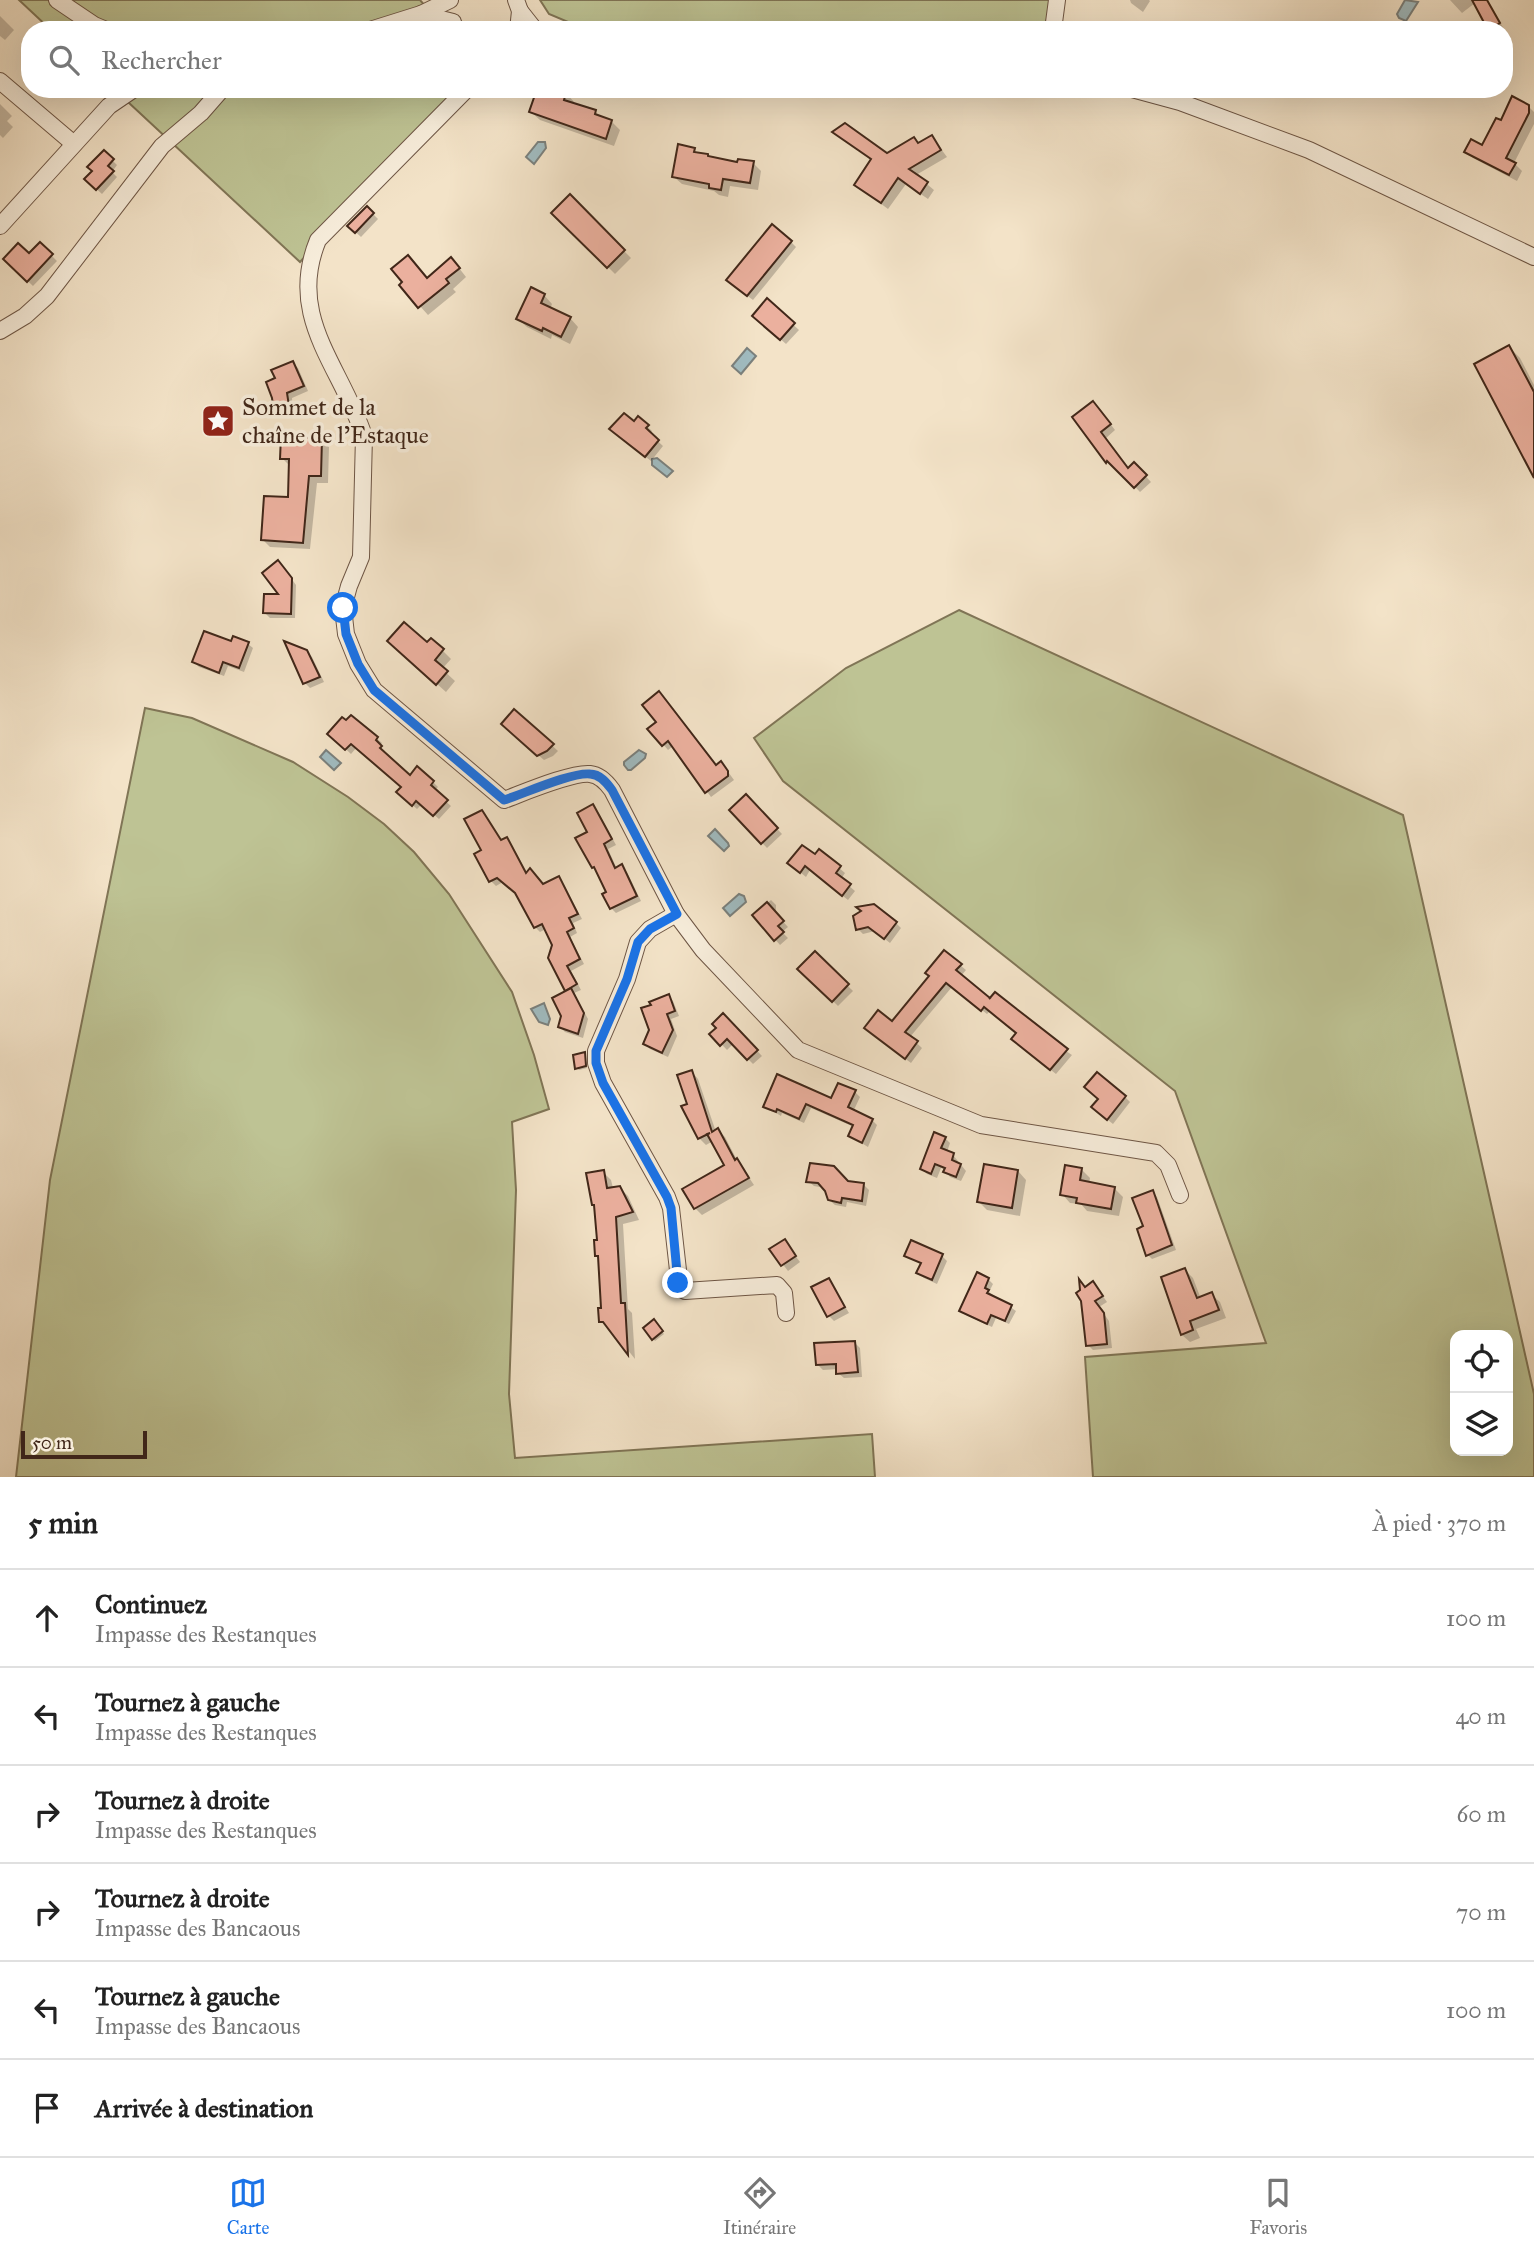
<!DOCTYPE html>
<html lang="fr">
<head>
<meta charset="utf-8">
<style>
  body { margin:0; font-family:"IM FELL Great Primer",serif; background:#f2f2f2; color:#222 }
  .controls { position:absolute; right:21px; bottom:21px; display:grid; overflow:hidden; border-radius:14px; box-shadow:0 7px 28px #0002 }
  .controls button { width:63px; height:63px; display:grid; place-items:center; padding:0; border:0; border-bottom:2px solid #e0e0e0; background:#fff; color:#222; font:35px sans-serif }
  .scale { position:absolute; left:21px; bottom:18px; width:126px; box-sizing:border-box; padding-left:7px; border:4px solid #412719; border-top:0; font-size:19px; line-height:24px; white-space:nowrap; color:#412719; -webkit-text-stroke:5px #f7eddb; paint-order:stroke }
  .stop { position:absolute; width:21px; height:21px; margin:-16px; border:5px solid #1a73e8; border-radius:50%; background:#fff }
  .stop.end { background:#1a73e8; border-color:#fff; box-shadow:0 2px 7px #0008 }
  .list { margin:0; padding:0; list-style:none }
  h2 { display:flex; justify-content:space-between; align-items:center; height:91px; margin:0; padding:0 28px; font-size:30px }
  h2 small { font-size:23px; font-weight:400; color:#767676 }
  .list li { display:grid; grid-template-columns:46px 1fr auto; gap:21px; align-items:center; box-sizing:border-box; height:98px; padding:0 28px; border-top:2px solid #e0e0e0 }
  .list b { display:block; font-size:26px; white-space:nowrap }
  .list p { margin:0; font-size:23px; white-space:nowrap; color:#767676 }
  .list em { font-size:23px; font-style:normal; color:#767676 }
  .icon { flex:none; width:38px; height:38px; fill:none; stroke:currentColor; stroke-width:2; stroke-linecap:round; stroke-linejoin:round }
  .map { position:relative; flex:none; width:1534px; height:1477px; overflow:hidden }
  .search { position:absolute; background:#fff; box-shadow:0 7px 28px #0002; left:21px; right:21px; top:21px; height:77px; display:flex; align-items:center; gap:18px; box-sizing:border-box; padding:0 24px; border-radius:28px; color:#767676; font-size:26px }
  .sheet { height:679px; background:#fff }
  nav { display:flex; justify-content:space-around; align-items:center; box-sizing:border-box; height:98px; border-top:2px solid #e0e0e0; background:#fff; font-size:19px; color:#767676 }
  nav a { display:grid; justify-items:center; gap:4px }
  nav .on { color:#1a73e8 }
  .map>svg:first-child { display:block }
  .green { fill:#bec394; stroke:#807556; stroke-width:2; fill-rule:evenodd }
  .water { fill:#a0bbc0; stroke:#7a807d; stroke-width:2 }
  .shadow { fill:#0003 }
  .building { fill:#ebb09e; stroke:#412719; stroke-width:2 }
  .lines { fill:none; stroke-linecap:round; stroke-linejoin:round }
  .minor-casing { stroke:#6e5645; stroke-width:18 }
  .minor { stroke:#f7eddb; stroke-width:16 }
  .route { stroke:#1a73e8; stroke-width:9 }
  .labels { text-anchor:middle; stroke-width:7; stroke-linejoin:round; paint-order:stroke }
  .poi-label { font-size:24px; fill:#412719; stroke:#f7eddb; text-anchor:start }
</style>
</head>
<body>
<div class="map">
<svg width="1534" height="1477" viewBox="0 0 1534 1477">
  <rect width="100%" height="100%" fill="#f3e3c8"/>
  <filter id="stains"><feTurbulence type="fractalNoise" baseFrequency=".00286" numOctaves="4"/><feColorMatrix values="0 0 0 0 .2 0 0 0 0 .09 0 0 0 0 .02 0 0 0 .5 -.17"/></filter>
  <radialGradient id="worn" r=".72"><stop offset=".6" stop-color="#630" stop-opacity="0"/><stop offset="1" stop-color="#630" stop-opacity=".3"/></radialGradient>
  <g class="green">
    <polygon points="19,0 420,0 446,30 51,30"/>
    <polygon points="540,0 1054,0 1043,30 587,30 549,14"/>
    <polygon points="114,89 458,89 300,262"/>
    <path d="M 959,610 L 1403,815 L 1534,1394 L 1534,1477 L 1093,1477 L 1085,1357 L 1266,1343 L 1175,1091 L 783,781 L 754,738 L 846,668 ZM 1455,1335 L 1508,1335 L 1508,1451 L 1455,1451 Z"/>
    <polygon points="145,708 192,718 293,762 348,797 384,824 414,852 449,894 512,992 534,1055 549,1109 512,1122 516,1190 509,1394 515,1458 872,1434 875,1477 16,1477 50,1180"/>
  </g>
  <g class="water">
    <polygon points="1405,0 1418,2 1406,21 1399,18 1397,14"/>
    <polygon points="538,142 545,142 546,148 534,164 526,157"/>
    <polygon points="747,348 756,356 741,374 732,366"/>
    <polygon points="657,458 673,471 667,477 652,465 652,459"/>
    <polygon points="326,750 341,763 334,770 320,757"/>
    <polygon points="639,750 646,754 645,758 631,770 628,770 624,765 624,762"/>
    <polygon points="715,829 728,843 729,846 724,851 708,836"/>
    <polygon points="739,894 744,896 746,902 730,916 723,908"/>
    <polygon points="544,1003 550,1019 548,1025 539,1022 531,1009"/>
  </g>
  <g class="shadow">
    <polygon points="1130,0 1149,0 1150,1 1143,12 1131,3"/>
    <polygon points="1450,0 1486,0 1504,29 1490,30 1475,3 1462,13"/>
    <polygon points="0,16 14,30 5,40 0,36"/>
    <polygon points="566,93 574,102 573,105 595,112 600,117 611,121 620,130 614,146 540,120 531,112"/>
    <polygon points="0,104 12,116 7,121 13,127 3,138 0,135"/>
    <polygon points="1528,106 1534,112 1534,124 1514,163 1522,171 1517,181 1473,158 1466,151 1483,148 1502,122"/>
    <polygon points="835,132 887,155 919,144 932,137 947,157 916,175 934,190 928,199 906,184 888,209 856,185 873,160"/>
    <polygon points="694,150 698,154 710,158 739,164 753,163 761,171 758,190 730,186 728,197 719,195 714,191 682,184 674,177"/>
    <polygon points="104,152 117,165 112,172 117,177 102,194 86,179 94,171"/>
    <polygon points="570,197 631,258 615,274 554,213"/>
    <polygon points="367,208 378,219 361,237 349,226"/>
    <polygon points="791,242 796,247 753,300 733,285"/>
    <polygon points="40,244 57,261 33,286 5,259 29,256"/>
    <polygon points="459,268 466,277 453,289 456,292 428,315 401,285 405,283 428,279"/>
    <polygon points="544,295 552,304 550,309 570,318 578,327 570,344 552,335 551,339 527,327 518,319"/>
    <polygon points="767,301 799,330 786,344 760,321"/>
    <polygon points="1509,347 1520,358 1534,385 1534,474"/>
    <polygon points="293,363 298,368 308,391 292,398 293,411 286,414 275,406 277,379"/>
    <polygon points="1098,408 1115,430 1105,439 1129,470 1134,464 1151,482 1140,492 1114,465 1112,467 1107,462 1074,417"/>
    <polygon points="639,419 652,431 650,434 663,446 651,461 616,434"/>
    <polygon points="321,439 329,447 328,483 317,483 310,549 270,547 262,539 290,499 291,467 282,458"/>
    <polygon points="283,567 296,585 295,618 270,618 265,613 281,595"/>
    <polygon points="432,640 451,659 442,669 455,681 446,692 398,649 427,645"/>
    <polygon points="232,643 248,644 253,648 244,672 228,666 224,676 199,667 194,662"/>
    <polygon points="307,651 312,657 324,682 310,688 305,683"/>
    <polygon points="514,711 558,751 553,756 544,760 508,729"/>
    <polygon points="366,729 382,743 379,746 385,751 383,753 410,777 433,782 438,787 434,791 451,806 439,819 422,804 417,809 398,792 403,787 357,747 351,754 330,734"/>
    <polygon points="650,729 717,766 726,769 734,780 711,797 673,746 668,750"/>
    <polygon points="746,796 782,834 767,848 731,810"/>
    <polygon points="593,806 598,812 616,845 608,849 617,869 621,867 627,872 641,901 616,913 611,908 609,893 599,873 593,867 589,833"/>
    <polygon points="482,812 503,842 507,839 511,844 528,874 543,886 559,878 563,883 582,919 573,923 577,933 570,937 584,964 571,971 581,990 574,993 588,1019 583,1038 565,1032 560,1027 568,992 554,945 546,929 540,932 535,927 517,894 503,882 496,886 491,881 484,851"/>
    <polygon points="819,851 845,873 841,879 855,891 848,900 810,870 806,877 795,868 815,857"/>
    <polygon points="771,900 776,905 776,914 788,927 782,932 788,938 780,945 754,915"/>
    <polygon points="863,912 896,923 901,928 890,943 875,931 863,934 858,929"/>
    <polygon points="815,954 853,991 838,1006 800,969"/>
    <polygon points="960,965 966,970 961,976 991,1001 1072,1055 1056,1074 1018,1044 1018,1033 990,1011 987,1014 952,987 910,1037 922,1048 911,1063 871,1033 892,1023"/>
    <polygon points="668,996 673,1001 679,1016 671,1019 677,1036 668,1057 650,1049 645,1044"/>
    <polygon points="723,1015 762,1056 753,1064 733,1044 727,1050 712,1034 719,1028"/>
    <polygon points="585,1054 587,1068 579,1070 577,1068"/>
    <polygon points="692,1072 698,1079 716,1132 718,1130 725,1137 737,1160 754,1185 702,1215 695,1208 726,1166 713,1141 706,1145 699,1138 689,1105"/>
    <polygon points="855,1092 860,1097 853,1112 872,1120 877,1125 868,1147 850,1136 854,1127 811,1108 804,1123 782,1113 781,1116 765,1106 832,1101"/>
    <polygon points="1125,1097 1130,1102 1113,1124 1098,1112 1100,1099"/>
    <polygon points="945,1138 950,1143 947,1152 953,1155 966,1171 961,1181 950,1177 946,1170 941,1168 937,1178 927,1174 922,1169"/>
    <polygon points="1082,1170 1090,1178 1089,1184 1114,1188 1123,1197 1119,1216 1087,1211 1081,1204 1070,1203 1062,1194"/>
    <polygon points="1018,1171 1026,1180 1020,1216 987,1210 979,1202"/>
    <polygon points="603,1172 611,1180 613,1188 619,1187 628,1196 639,1220 623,1224 628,1309 632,1313 635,1359 611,1329 600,1321 603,1310 599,1258 596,1255"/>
    <polygon points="808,1181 864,1185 869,1190 866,1206 847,1202 846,1207 835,1205 829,1200 825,1188 814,1186"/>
    <polygon points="1152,1192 1157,1197 1176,1250 1152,1259 1148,1255"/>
    <polygon points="784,1241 800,1262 788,1271 771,1249"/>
    <polygon points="906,1255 942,1256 947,1261 937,1284 924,1278 918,1273 922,1265"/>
    <polygon points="1185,1270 1193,1278 1201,1299 1212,1295 1220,1302 1226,1318 1196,1329 1200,1338 1190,1342 1182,1335 1163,1278"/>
    <polygon points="988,1279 993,1284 989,1292 1016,1311 1009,1324 996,1318 992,1327 966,1315 961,1311"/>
    <polygon points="829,1280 849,1313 834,1321 829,1316"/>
    <polygon points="1086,1289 1098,1289 1107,1302 1099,1307 1109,1321 1112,1348 1093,1350 1088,1345"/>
    <polygon points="656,1324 664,1334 655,1341 645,1329"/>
    <polygon points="855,1343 860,1348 862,1377 844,1378 838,1373 838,1369 823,1370 817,1364"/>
  </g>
  <g class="building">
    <polygon points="1472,0 1487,0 1500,23 1488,30"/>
    <polygon points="537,89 567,89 564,100 596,110 595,114 612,120 606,139 529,112"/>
    <polygon points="1512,96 1529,105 1529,113 1506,158 1516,163 1509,175 1464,152 1471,139 1482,145 1496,118 1501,120"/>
    <polygon points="845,123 887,153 914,137 918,143 932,135 941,150 909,169 928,182 920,194 898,178 881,203 854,185 871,159 832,132"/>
    <polygon points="678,144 695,148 694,152 708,154 708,156 737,162 738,159 754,161 750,183 723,179 721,190 709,188 709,184 672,177"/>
    <polygon points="104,150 114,159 108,166 114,171 96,190 84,179 92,171 87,167"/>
    <polygon points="570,194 625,250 607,268 551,213"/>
    <polygon points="367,206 374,213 355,233 347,226"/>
    <polygon points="772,224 792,241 747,296 726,280"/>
    <polygon points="40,242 53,254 27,282 3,259 18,243 29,253"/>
    <polygon points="408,255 427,278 451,257 460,268 446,279 449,283 418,308 399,285 402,282 391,269"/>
    <polygon points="531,287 545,294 541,303 571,317 561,337 543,328 542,331 516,319"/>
    <polygon points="767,298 795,323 780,340 752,316"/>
    <polygon points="1509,345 1534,392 1534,478 1474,364"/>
    <polygon points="293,361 304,386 287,393 289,406 279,409 273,406 272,398 266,382 275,378 271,370"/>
    <polygon points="1093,401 1111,424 1101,432 1128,468 1134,462 1147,475 1134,488 1107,461 1106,463 1072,417"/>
    <polygon points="624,413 634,421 638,416 649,425 646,428 659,440 645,457 609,429"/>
    <polygon points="281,436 322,438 321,476 309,476 303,543 261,540 264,496 288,497 289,459 280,459"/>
    <polygon points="278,560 292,578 291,614 263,613 264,594 278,594 262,573"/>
    <polygon points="404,622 427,642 431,638 444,649 435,660 448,671 436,685 387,641"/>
    <polygon points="204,631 231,641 233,636 249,642 239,668 223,662 219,673 192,662"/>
    <polygon points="284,641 307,650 320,677 303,684"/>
    <polygon points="659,691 716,765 721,761 728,771 728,776 705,793 668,741 662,746 647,729 656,722 642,705"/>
    <polygon points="514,709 554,744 547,751 537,756 501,724"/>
    <polygon points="351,715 378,737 376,740 382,746 380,748 410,775 417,766 434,781 431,785 448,800 433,816 416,801 412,806 396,792 401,787 351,744 345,750 327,734 342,717 346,720"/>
    <polygon points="746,794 778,828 761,844 729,810"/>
    <polygon points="593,804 612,839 604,844 615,868 622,864 637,896 610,909 602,894 606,892 594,867 592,868 575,838 587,832 577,813"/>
    <polygon points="482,810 501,840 507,837 526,873 530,868 543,884 559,876 578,914 569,918 574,928 567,932 580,959 567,966 577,984 565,991 548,958 552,945 542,924 534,928 515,893 497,878 489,882 474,854 481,850 464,819"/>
    <polygon points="802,845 815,854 819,849 841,866 836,873 851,884 842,896 805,866 800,873 787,863"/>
    <polygon points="767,902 784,921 778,926 784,932 774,941 752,915"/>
    <polygon points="874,904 897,922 884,939 868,927 856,930 853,916 861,911 856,907"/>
    <polygon points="944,950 962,964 956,970 990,998 989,999 995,992 1068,1049 1050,1070 1011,1039 1016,1033 984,1007 981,1011 946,983 905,1032 918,1041 905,1059 864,1028 878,1010 892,1021 929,976 925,973"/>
    <polygon points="815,951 849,984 832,1002 797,969"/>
    <polygon points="571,988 584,1013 578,1034 558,1027 561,1016 552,998"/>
    <polygon points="669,994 675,1011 667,1014 673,1030 662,1053 643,1044 649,1030 641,1008 651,1005 649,1002"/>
    <polygon points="723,1013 758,1050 747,1060 727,1039 720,1046 709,1034 716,1028 712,1024"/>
    <polygon points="585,1052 586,1066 575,1069 573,1055"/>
    <polygon points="692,1070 712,1132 718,1128 735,1160 737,1158 749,1178 694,1209 682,1189 724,1165 707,1134 710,1133 698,1139 681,1106 687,1104 677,1075"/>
    <polygon points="1097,1072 1126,1096 1107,1120 1091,1107 1098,1099 1084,1087"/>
    <polygon points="777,1074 831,1098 838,1083 856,1090 848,1107 873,1119 862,1143 848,1136 853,1125 806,1104 799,1119 777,1109 776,1112 763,1107"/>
    <polygon points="934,1132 946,1137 941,1148 954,1153 952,1160 961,1164 956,1177 943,1172 945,1168 935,1164 931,1174 920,1169"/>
    <polygon points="810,1163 834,1166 848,1181 864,1183 862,1201 842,1198 841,1203 828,1200 825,1191 818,1183 806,1182"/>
    <polygon points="984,1164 1018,1170 1012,1208 977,1202"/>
    <polygon points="1065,1165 1082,1168 1080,1180 1115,1187 1111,1209 1076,1203 1077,1198 1060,1195"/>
    <polygon points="604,1170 607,1188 620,1186 633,1212 616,1217 621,1303 625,1303 628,1355 603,1322 599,1322 598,1308 601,1308 598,1256 595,1256 594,1240 597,1240 594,1205 592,1205 586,1173"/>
    <polygon points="1153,1190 1172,1245 1146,1256 1137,1229 1143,1226 1132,1198"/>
    <polygon points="785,1239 796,1256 781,1266 769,1249"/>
    <polygon points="911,1240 943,1254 932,1280 916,1273 921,1263 904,1256"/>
    <polygon points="1185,1268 1197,1298 1212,1292 1219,1310 1190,1321 1193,1330 1181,1335 1161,1277"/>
    <polygon points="977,1272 989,1278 985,1288 989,1290 987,1293 1012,1305 1005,1321 991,1315 987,1324 959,1311"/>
    <polygon points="829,1278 845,1307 827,1317 811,1287"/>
    <polygon points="1079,1279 1085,1287 1093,1281 1103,1296 1095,1301 1104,1313 1107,1344 1086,1346 1081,1301 1076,1293 1080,1290"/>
    <polygon points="654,1319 663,1331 652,1340 643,1328"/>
    <polygon points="855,1341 858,1372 836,1374 836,1364 816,1365 814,1343"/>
  </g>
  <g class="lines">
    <defs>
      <g id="minor">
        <polyline points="57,0 94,25 106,30"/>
        <polyline points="516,0 520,11 518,30"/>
        <polyline points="520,11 535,30"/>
        <polyline points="421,14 453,22"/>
        <polyline points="370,30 421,14 450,0"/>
        <polyline points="1053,30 1057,0"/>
        <polyline points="0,81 74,144"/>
        <path d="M 467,89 L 318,240 C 286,317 341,366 364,436 L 361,557 L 349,586 L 343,608 L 346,634 L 358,664 L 374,690 L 504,800 C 523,793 572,772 590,774 C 600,775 607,783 612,790 L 676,914 L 703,950 L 798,1050 L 981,1125 L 1156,1153 L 1168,1165 L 1180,1195"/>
        <polyline points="1132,89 1180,102 1309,150 1534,257"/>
        <polyline points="0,226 109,106 134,89"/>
        <polyline points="0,331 25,316 47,296 162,146 201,113 222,89"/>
        <polyline points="676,914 650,929 638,942 627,979 596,1051 596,1063 603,1083 667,1197 671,1208 680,1288 685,1291 777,1285 784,1293 786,1313"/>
      </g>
    </defs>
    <use href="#minor" class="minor-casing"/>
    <use href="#minor" class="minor"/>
  </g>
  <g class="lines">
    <path class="route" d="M 343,608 L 346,634 L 358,664 L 374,690 L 504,800 C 523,794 572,772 590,774 C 600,774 607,783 612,790 L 677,914 L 650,929 L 638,942 L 627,979 L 596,1051 L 596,1063 L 603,1083 L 667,1197 L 671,1208 L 678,1283"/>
  </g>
  <defs>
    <symbol id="sight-square" viewBox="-11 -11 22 22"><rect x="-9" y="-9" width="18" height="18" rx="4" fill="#8f2418" stroke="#f7eddb"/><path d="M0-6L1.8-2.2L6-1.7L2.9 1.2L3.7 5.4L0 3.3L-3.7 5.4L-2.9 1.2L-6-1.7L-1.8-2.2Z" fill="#fff"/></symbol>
  </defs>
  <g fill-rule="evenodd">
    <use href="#sight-square" x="199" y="402" width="38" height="38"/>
  </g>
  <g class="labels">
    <g class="poi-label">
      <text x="242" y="415">Sommet de la<tspan x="242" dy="28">chaîne de l'Estaque</tspan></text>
    </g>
  </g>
  <rect width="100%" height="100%" filter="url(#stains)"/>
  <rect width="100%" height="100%" fill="url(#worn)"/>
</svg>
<div class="controls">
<button><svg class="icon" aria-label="locate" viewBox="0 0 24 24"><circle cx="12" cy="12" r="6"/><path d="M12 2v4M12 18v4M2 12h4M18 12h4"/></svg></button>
<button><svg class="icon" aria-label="layers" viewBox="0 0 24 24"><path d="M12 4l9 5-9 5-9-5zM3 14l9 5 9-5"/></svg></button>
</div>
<div class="scale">50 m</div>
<div class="stop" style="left:343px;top:608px"></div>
<div class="stop end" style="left:678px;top:1283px"></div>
<div class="search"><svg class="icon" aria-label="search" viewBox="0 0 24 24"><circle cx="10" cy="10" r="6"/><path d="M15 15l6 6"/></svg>Rechercher</div>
</div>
<section class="sheet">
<h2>5 min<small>À pied · 370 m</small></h2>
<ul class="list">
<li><svg class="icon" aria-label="ahead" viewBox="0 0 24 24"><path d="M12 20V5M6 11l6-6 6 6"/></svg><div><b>Continuez</b><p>Impasse des Restanques</p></div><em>100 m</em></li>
<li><svg class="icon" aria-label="left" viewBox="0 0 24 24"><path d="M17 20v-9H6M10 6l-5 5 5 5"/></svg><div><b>Tournez à gauche</b><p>Impasse des Restanques</p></div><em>40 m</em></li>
<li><svg class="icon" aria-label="right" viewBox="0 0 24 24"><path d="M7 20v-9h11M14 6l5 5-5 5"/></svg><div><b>Tournez à droite</b><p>Impasse des Restanques</p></div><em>60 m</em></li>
<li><svg class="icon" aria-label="right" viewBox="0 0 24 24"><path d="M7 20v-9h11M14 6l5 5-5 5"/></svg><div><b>Tournez à droite</b><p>Impasse des Bancaous</p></div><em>70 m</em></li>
<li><svg class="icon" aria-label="left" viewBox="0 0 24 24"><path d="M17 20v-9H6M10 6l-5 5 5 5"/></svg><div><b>Tournez à gauche</b><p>Impasse des Bancaous</p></div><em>100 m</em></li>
<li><svg class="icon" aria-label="arrive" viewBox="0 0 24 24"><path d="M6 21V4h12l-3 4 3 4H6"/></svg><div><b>Arrivée à destination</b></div></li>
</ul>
</section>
<nav>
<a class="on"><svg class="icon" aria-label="map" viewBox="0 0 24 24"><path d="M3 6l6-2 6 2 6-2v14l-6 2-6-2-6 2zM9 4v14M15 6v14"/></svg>Carte</a>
<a><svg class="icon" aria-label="directions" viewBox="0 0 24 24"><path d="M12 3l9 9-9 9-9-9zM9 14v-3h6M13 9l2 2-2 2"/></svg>Itinéraire</a>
<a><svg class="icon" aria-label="saved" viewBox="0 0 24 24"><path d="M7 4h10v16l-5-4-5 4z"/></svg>Favoris</a>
</nav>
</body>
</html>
